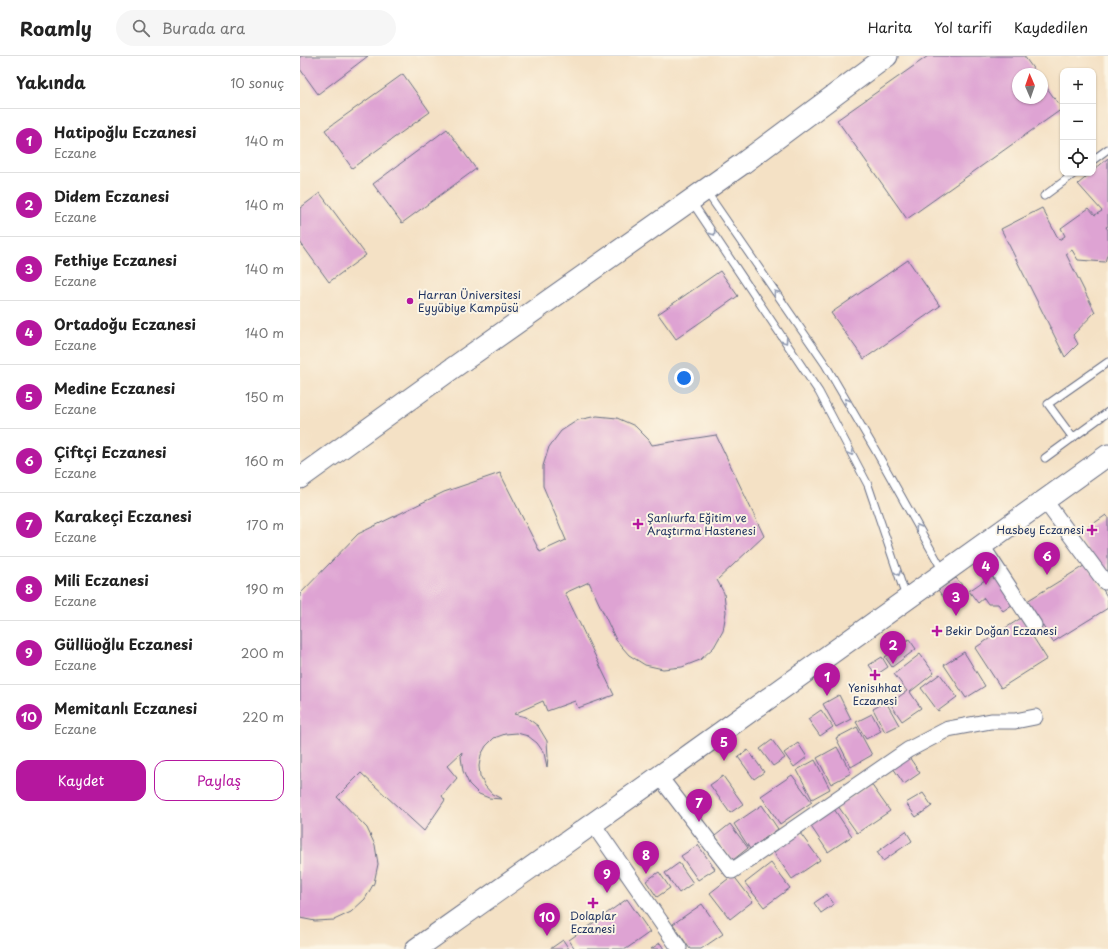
<!DOCTYPE html>
<html lang="tr">
<head>
<meta charset="utf-8">
<style>
  body { margin:0; font-family:"Playpen Sans",sans-serif; background:#f6f6f6; color:#222 }
  .controls { position:absolute; right:12px; top:12px; display:grid; overflow:hidden; border-radius:8px; box-shadow:0 1px 3px #0004 }
  .controls button { width:36px; height:36px; display:grid; place-items:center; padding:0; border:0; border-bottom:1px solid #e0e0e0; background:#fff; color:#222; font:20px sans-serif }
  .compass { position:absolute; left:712px; top:12px; width:36px; height:36px; border-radius:50%; background:#fff; box-shadow:0 1px 3px #0004; rotate:358deg }
  .you { position:absolute; left:384px; top:322px; width:14px; height:14px; margin:-10px; border:3px solid #fff; border-radius:50%; background:#1a73e8; box-shadow:0 0 0 6px #1a73e833 }
  .badge { display:grid; place-items:center; width:26px; height:26px; border-radius:50%; background:#b5179e; color:#fff; font-size:13px; font-weight:700 }
  .pin { position:absolute; translate:-50% -33px; filter:drop-shadow(0 1px 2px #0008) }
  .pin::after { content:''; position:absolute; top:21px; width:14px; height:12px; background:inherit; clip-path:polygon(0 0,100% 0,50% 100%) }
  .list { margin:0; padding:0; list-style:none }
  h2 { display:flex; justify-content:space-between; align-items:center; height:52px; margin:0; padding:0 16px; font-size:17px }
  h2 small { font-size:13px; font-weight:400; color:#767676 }
  .list li { display:grid; grid-template-columns:26px 1fr auto; gap:12px; align-items:center; box-sizing:border-box; height:64px; padding:0 16px; border-top:1px solid #e0e0e0 }
  .list b { display:block; font-size:15px; white-space:nowrap }
  .list p { margin:0; font-size:13px; white-space:nowrap; color:#767676 }
  .list em { font-size:13px; font-style:normal; color:#767676 }
  .actions { display:flex; gap:8px; padding:12px 16px }
  .actions a { flex:1; padding:9px 0; border:1px solid #b5179e; border-radius:12px; text-align:center; font-size:14px; color:#b5179e }
  .actions .main { background:#b5179e; color:#fff }
  .icon { flex:none; width:22px; height:22px; fill:none; stroke:currentColor; stroke-width:2; stroke-linecap:round; stroke-linejoin:round }
  .map { position:relative; flex:none; width:808px; height:893px; overflow:hidden }
  header { display:flex; align-items:center; gap:24px; box-sizing:border-box; height:56px; padding:0 20px; background:#fff; border-bottom:1px solid #e0e0e0 }
  header strong { font-size:19px }
  nav { display:flex; gap:22px; margin-inline-start:auto; font-size:14px }
  .search { width:280px; height:36px; background:#f6f6f6; display:flex; align-items:center; gap:10px; box-sizing:border-box; padding:0 14px; border-radius:22px; color:#767676; font-size:15px }
  main { display:flex }
  aside { flex:1; background:#fff }
  .map>svg:first-child { display:block }
  .building { fill:#dea3d3 }
  .lines { fill:none; stroke-linecap:round; stroke-linejoin:round }
  .lane-casing { stroke:#676d82; stroke-width:9 }
  .street-casing { stroke:#676d82; stroke-width:17 }
  .secondary-casing { stroke:#676d82; stroke-width:23 }
  .lane { stroke:#fff; stroke-width:7 }
  .street { stroke:#fff; stroke-width:15 }
  .secondary { stroke:#fff; stroke-width:21 }
  .oneway { stroke:#8d97ae }
  .poi-dot { fill:#b5179e; stroke:#fcf5e5; stroke-width:1.5 }
  .labels { text-anchor:middle; stroke-width:4; stroke-linejoin:round; paint-order:stroke }
  .poi-label { font-size:11px; fill:#1b2f5e; stroke:#fcf5e5; text-anchor:start }
</style>
</head>
<body>
<header>
<strong>Roamly</strong>
<div class="search"><svg class="icon" aria-label="search" viewBox="0 0 24 24"><circle cx="10" cy="10" r="6"/><path d="M15 15l6 6"/></svg>Burada ara</div>
<nav><a>Harita</a><a>Yol tarifi</a><a>Kaydedilen</a></nav>
</header>
<main>
<aside>
<h2>Yakında<small>10 sonuç</small></h2>
<ul class="list">
<li><span class="badge">1</span><div><b>Hatipoğlu Eczanesi</b><p>Eczane</p></div><em>140 m</em></li>
<li><span class="badge">2</span><div><b>Didem Eczanesi</b><p>Eczane</p></div><em>140 m</em></li>
<li><span class="badge">3</span><div><b>Fethiye Eczanesi</b><p>Eczane</p></div><em>140 m</em></li>
<li><span class="badge">4</span><div><b>Ortadoğu Eczanesi</b><p>Eczane</p></div><em>140 m</em></li>
<li><span class="badge">5</span><div><b>Medine Eczanesi</b><p>Eczane</p></div><em>150 m</em></li>
<li><span class="badge">6</span><div><b>Çiftçi Eczanesi</b><p>Eczane</p></div><em>160 m</em></li>
<li><span class="badge">7</span><div><b>Karakeçi Eczanesi</b><p>Eczane</p></div><em>170 m</em></li>
<li><span class="badge">8</span><div><b>Mili Eczanesi</b><p>Eczane</p></div><em>190 m</em></li>
<li><span class="badge">9</span><div><b>Güllüoğlu Eczanesi</b><p>Eczane</p></div><em>200 m</em></li>
<li><span class="badge">10</span><div><b>Memitanlı Eczanesi</b><p>Eczane</p></div><em>220 m</em></li>
</ul>
<div class="actions"><a class="main">Kaydet</a><a>Paylaş</a></div>
</aside>
<div class="map">
<svg width="808" height="893" viewBox="0 0 808 893">
  <rect width="100%" height="100%" fill="#fcf5e5"/>
  <filter id="ink" filterUnits="userSpaceOnUse"><feTurbulence type="fractalNoise" baseFrequency=".025" numOctaves="2"/><feDisplacementMap in="SourceGraphic" scale="8" xChannelSelector="R" yChannelSelector="G"/><feConvolveMatrix kernelMatrix="1 2 1 2 8 2 1 2 1" color-interpolation-filters="sRGB"/></filter>
  <filter id="wash" filterUnits="userSpaceOnUse"><feTurbulence type="fractalNoise" baseFrequency=".012" numOctaves="4" result="noise"/><feDisplacementMap in="SourceGraphic" scale="16" xChannelSelector="R" yChannelSelector="G"/><feGaussianBlur stdDeviation="0.9" result="paint"/><feColorMatrix in="noise" values="0 0 0 0 0 0 0 0 0 0 0 0 0 0 0 0 0 1.4 0 .05"/><feComposite in="paint" operator="in"/></filter>
  <g filter="url(#wash)">
    <rect width="100%" height="100%" fill="#f4e1c5"/>
    <g id="blocks">
      <g class="building">
        <polygon points="0,0 68,0 18,38 0,13"/>
        <polygon points="628,0 724,0 737,18 718,18 718,42 742,42 742,25 762,53 607,163 537,64"/>
        <polygon points="103,18 130,56 52,112 25,74"/>
        <polygon points="147,73 176,113 102,167 73,128"/>
        <polygon points="808,102 808,170 806,171 808,174 808,196 805,206 778,204 772,194 766,198 795,256 773,279 778,288 765,301 701,173 742,152 759,184 765,180 761,172 789,152 795,159 802,155 778,128 791,117 793,117 793,115"/>
        <polygon points="20,137 66,199 29,226 0,186 0,152"/>
        <polygon points="608,204 640,250 564,303 531,257"/>
        <polygon points="420,215 438,240 376,283 358,258"/>
        <polygon points="297,360 317,362 335,370 349,384 352,389 416,379 464,480 417,524 424,537 426,556 423,575 414,591 400,604 382,611 363,613 345,609 329,599 316,584 289,526 265,537 314,639 278,652 275,645 247,655 243,645 214,658 226,661 238,670 247,685 248,701 247,711 244,697 237,687 228,680 217,677 205,678 194,682 186,690 181,699 179,710 180,720 185,730 192,738 202,743 189,742 179,738 169,728 163,715 161,701 162,696 147,710 157,722 142,740 145,744 124,775 61,717 37,741 67,772 75,789 78,808 74,827 65,843 51,856 34,864 15,865 0,862 0,655 1,654 0,652 0,538 58,478 144,436 200,417 240,496 266,484 243,430 243,410 249,391 261,375 278,364"/>
        <polygon points="806,459 808,461 808,523 777,479"/>
        <polygon points="787,508 808,542 808,552 753,586 727,545"/>
        <polygon points="695,517 716,546 703,555 698,548 688,548 684,542 678,547 669,535"/>
        <polygon points="656,522 662,529 644,542 638,534"/>
        <polygon points="721,562 747,603 701,632 675,592"/>
        <polygon points="609,583 616,593 592,611 585,601"/>
        <polygon points="664,596 685,630 666,642 644,609"/>
        <polygon points="620,598 634,617 610,636 621,652 602,665 590,647 607,635 594,618"/>
        <polygon points="582,601 588,611 576,619 569,609"/>
        <polygon points="640,618 657,641 638,655 621,632"/>
        <polygon points="539,639 551,663 536,671 523,648"/>
        <polygon points="586,646 599,669 585,676 573,653"/>
        <polygon points="521,654 533,671 520,680 508,663"/>
        <polygon points="572,658 581,675 566,683 556,666"/>
        <polygon points="557,671 572,699 551,711 536,682"/>
        <polygon points="472,684 485,702 473,710 460,693"/>
        <polygon points="498,687 507,701 494,711 484,697"/>
        <polygon points="537,691 551,717 531,728 517,702"/>
        <polygon points="448,694 464,716 454,723 438,701"/>
        <polygon points="607,698 620,717 604,728 591,709"/>
        <polygon points="515,704 530,733 512,743 497,714"/>
        <polygon points="492,719 512,746 480,768 461,740"/>
        <polygon points="423,720 443,748 430,757 410,729"/>
        <polygon points="571,728 590,755 557,777 538,750"/>
        <polygon points="623,737 632,750 616,761 606,747"/>
        <polygon points="462,749 478,773 450,793 434,768"/>
        <polygon points="534,753 552,780 528,796 510,769"/>
        <polygon points="430,768 448,792 433,804 415,780"/>
        <polygon points="606,775 612,785 583,805 577,796"/>
        <polygon points="500,777 520,804 492,823 473,795"/>
        <polygon points="398,789 415,813 398,824 381,800"/>
        <polygon points="379,807 393,827 379,837 365,817"/>
        <polygon points="471,807 490,832 464,851 445,827"/>
        <polygon points="359,816 370,832 357,841 346,825"/>
        <polygon points="433,819 453,845 430,863 410,837"/>
        <polygon points="527,838 534,848 521,857 514,847"/>
        <polygon points="327,843 350,876 326,893 275,893 269,884"/>
        <polygon points="402,848 423,878 401,893 390,893 373,868"/>
        <polygon points="263,884 269,893 250,893"/>
        <polygon points="360,887 364,893 351,893"/>
      </g>
    </g>
  </g>
  <g filter="url(#ink)">
    <use href="#blocks" fill-opacity="0" stroke="#676d82" stroke-width="1"/>
    <g class="lines">
      <defs>
        <g id="lane">
          <polyline points="793,104 808,93"/>
          <polyline points="406,135 525,308 577,397 643,515"/>
          <polyline points="744,140 775,117"/>
          <polyline points="392,146 519,336 568,429 606,541"/>
          <polyline points="773,382 748,348 808,306"/>
          <polyline points="745,402 808,356"/>
        </g>
        <g id="street">
          <polyline points="745,445 805,526"/>
          <polyline points="682,490 734,569"/>
          <polyline points="359,720 432,815 608,694 648,673 691,665 715,665 735,661"/>
          <polyline points="293,768 379,892"/>
        </g>
        <g id="secondary">
          <polyline points="0,422 150,314 442,108 587,0"/>
          <polyline points="116,893 388,700 808,399"/>
        </g>
      </defs>
      <use href="#lane" class="lane-casing"/>
      <use href="#street" class="street-casing"/>
      <use href="#secondary" class="secondary-casing"/>
      <use href="#lane" class="lane"/>
      <use href="#street" class="street"/>
      <use href="#secondary" class="secondary"/>
    </g>
    <defs><path id="oneway-chevron" d="M-2-3.5L2.5 0L-2 3.5" fill="none" stroke-width="1.6" stroke-linecap="round" stroke-linejoin="round"/></defs>
    <g class="oneway">
      <use href="#oneway-chevron" transform="translate(413 177) rotate(56)"/>
      <use href="#oneway-chevron" transform="translate(476 237) rotate(-125)"/>
      <use href="#oneway-chevron" transform="translate(485 285) rotate(56)"/>
      <use href="#oneway-chevron" transform="translate(547 345) rotate(-120)"/>
      <use href="#oneway-chevron" transform="translate(551 397) rotate(62)"/>
      <use href="#oneway-chevron" transform="translate(618 471) rotate(-119)"/>
      <use href="#oneway-chevron" transform="translate(598 517) rotate(72)"/>
    </g>
  </g>
  <g class="poi-dot">
    <circle cx="110" cy="245" r="4"/>
    <path d="M336 462h4v4h4v4h-4v4h-4v-4h-4v-4h4z"/>
    <path d="M790 468h4v4h4v4h-4v4h-4v-4h-4v-4h4z"/>
    <path d="M635 569h4v4h4v4h-4v4h-4v-4h-4v-4h4z"/>
    <path d="M573 613h4v4h4v4h-4v4h-4v-4h-4v-4h4z"/>
    <path d="M291 841h4v4h4v4h-4v4h-4v-4h-4v-4h4z"/>
  </g>
  <g class="labels">
    <g class="poi-label">
      <text x="118" y="243">Harran Üniversitesi<tspan x="118" dy="13">Eyyübiye Kampüsü</tspan></text>
      <text x="347" y="466">Şanlıurfa Eğitim ve<tspan x="347" dy="13">Araştırma Hastenesi</tspan></text>
      <text x="784" y="478" text-anchor="end">Hasbey Eczanesi</text>
      <text x="645" y="579">Bekir Doğan Eczanesi</text>
      <text x="575" y="636" text-anchor="middle">Yenisıhhat<tspan x="575" dy="13">Eczanesi</tspan></text>
      <text x="293" y="864" text-anchor="middle">Dolaplar<tspan x="293" dy="13">Eczanesi</tspan></text>
    </g>
  </g>
</svg>
<div class="controls">
<button>+</button>
<button>−</button>
<button><svg class="icon" aria-label="locate" viewBox="0 0 24 24"><circle cx="12" cy="12" r="6"/><path d="M12 2v4M12 18v4M2 12h4M18 12h4"/></svg></button>
</div>
<svg class="compass" viewBox="-18 -18 36 36"><path d="M0-13l5 13h-10z" fill="#e53935"/><path d="M0 13l5-13h-10z" fill="#767676"/></svg>
<div class="you"></div>
<div class="pin badge" style="left:527px;top:640px">1</div>
<div class="pin badge" style="left:593px;top:608px">2</div>
<div class="pin badge" style="left:656px;top:560px">3</div>
<div class="pin badge" style="left:686px;top:529px">4</div>
<div class="pin badge" style="left:424px;top:705px">5</div>
<div class="pin badge" style="left:747px;top:519px">6</div>
<div class="pin badge" style="left:399px;top:766px">7</div>
<div class="pin badge" style="left:346px;top:818px">8</div>
<div class="pin badge" style="left:307px;top:837px">9</div>
<div class="pin badge" style="left:247px;top:880px">10</div>
</div>
</main>
</body>
</html>
